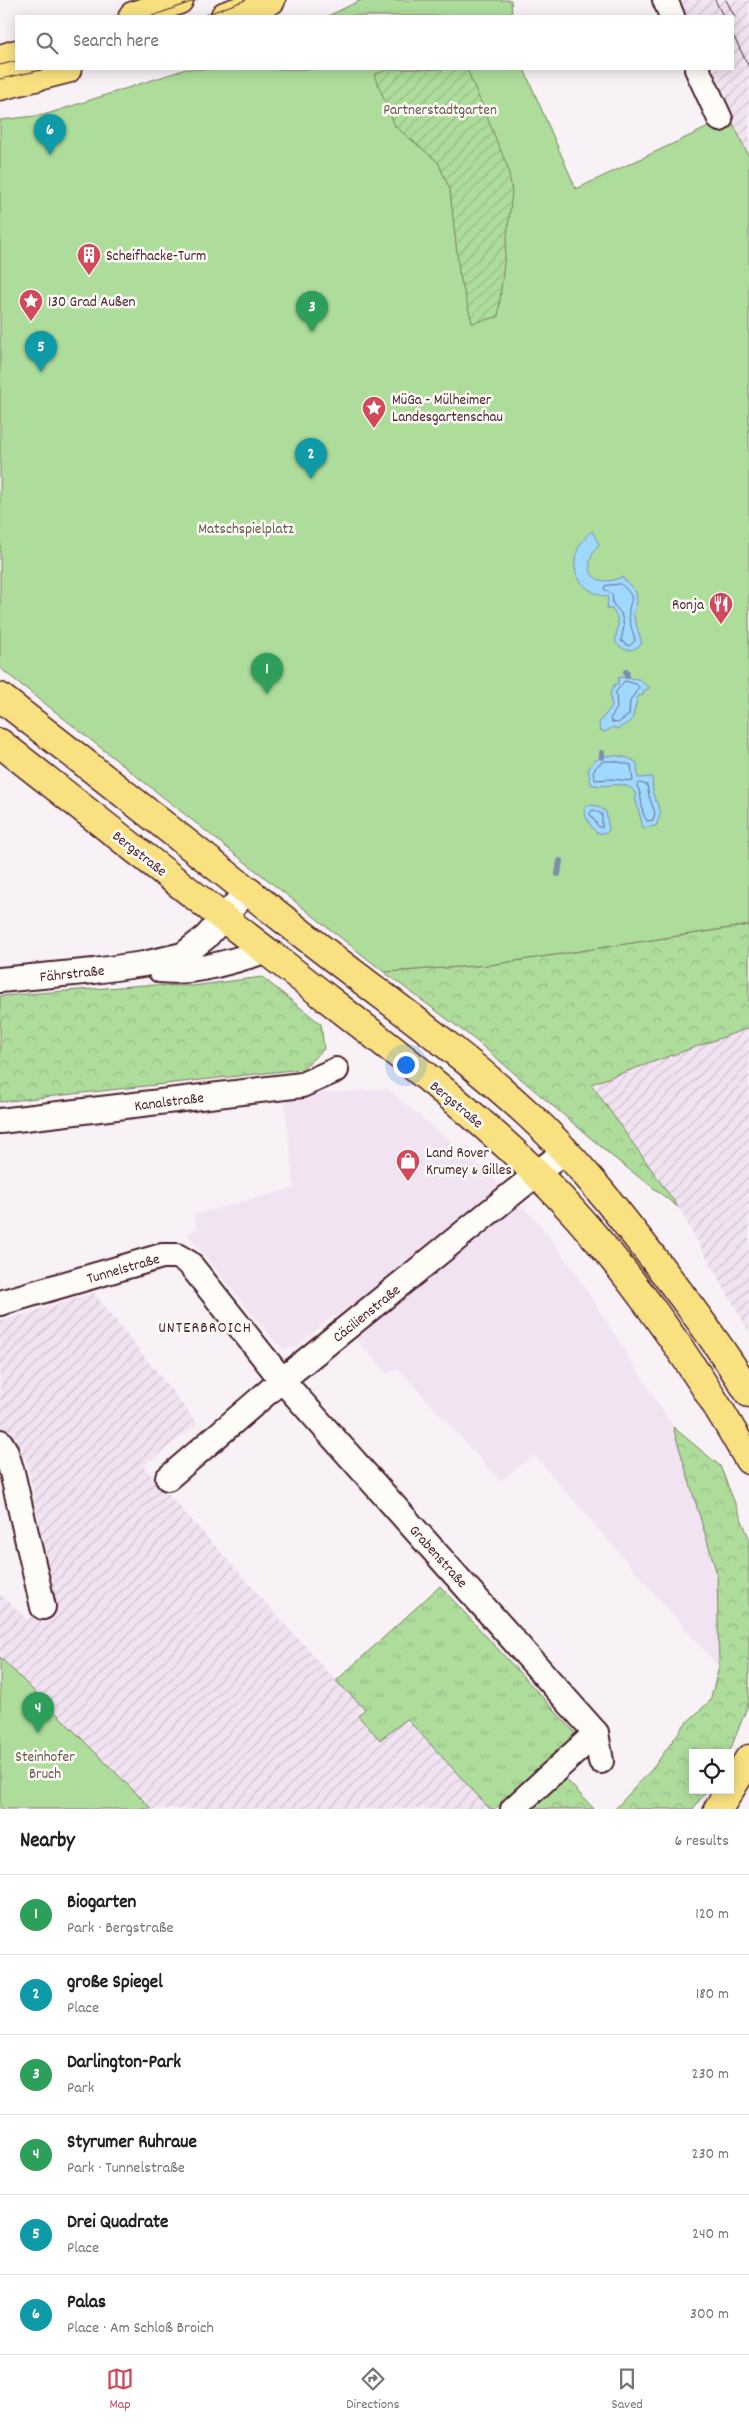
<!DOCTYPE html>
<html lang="en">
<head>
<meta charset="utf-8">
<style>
  body { margin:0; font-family:Dekko,sans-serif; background:#f6f6f6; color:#222 }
  .controls { position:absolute; right:15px; bottom:15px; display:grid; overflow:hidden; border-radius:0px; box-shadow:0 2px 12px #0003 }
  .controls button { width:45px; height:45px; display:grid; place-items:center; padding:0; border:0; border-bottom:1px solid #e0e0e0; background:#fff; color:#222; font:25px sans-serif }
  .you { position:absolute; left:405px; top:1064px; width:18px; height:18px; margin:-12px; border:4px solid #fff; border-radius:50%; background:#1a73e8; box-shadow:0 0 0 8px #1a73e833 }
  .badge { display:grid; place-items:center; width:32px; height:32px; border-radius:50%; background:#d1495b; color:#fff; font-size:16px; font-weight:700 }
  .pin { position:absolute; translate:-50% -41px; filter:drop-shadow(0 1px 2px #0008) }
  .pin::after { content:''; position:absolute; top:26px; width:18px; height:15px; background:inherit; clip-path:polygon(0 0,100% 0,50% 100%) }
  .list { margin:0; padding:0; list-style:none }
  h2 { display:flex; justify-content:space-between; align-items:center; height:65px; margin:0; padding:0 20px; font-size:21px }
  h2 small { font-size:16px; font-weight:400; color:#767676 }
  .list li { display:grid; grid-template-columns:32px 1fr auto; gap:15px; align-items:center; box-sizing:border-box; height:80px; padding:0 20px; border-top:1px solid #e0e0e0 }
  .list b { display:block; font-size:19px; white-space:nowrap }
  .list p { margin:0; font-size:16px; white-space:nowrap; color:#767676 }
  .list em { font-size:16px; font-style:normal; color:#767676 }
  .icon { flex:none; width:28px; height:28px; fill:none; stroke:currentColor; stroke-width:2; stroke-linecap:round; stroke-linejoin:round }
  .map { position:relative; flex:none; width:749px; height:1809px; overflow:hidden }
  .search { position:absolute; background:#fff; box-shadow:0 2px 12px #0003; left:15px; right:15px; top:15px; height:55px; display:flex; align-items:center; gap:12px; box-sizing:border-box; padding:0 18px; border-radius:0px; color:#767676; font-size:19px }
  .sheet { height:545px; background:#fff }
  nav { display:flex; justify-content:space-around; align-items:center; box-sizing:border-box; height:70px; border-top:1px solid #e0e0e0; background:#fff; font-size:14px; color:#767676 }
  nav a { display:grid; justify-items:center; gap:2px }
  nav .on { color:#d1495b }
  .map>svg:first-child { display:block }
  .built { fill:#f2e3f3 }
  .industrial { fill:url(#industrial-furrows) }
  .grass { fill:url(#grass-tufts); stroke:#7c7e63 }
  .forest { fill:url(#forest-crowns); stroke:#7c7e63 }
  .park { fill:#addc9b; stroke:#7c7e63 }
  .garden { fill:url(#garden-furrows); stroke:#7c7e63 }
  .water { fill:#9fd9ff; stroke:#7d8faa }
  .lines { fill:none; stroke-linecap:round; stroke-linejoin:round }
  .shore { stroke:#6c6980; stroke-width:1 }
  .stream { stroke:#7d8faa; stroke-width:6 }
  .minor-casing { stroke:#4a1f2b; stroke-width:28 }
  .major-casing { stroke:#4a1f2b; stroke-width:31 }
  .minor { stroke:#fdfcf7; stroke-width:24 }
  .major { stroke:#f9e181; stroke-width:28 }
  .tram { stroke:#4a1f2b; stroke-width:1 }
  .labels { text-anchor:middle; stroke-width:5; stroke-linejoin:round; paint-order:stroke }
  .park-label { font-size:15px; fill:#68584d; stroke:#fdfcf7 }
  .poi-label { font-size:15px; fill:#4a1f2b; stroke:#fdfcf7; text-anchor:start }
  .street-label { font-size:15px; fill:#4a1f2b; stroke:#fdfcf7 }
  .neighbourhood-label { font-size:16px; letter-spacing:1px; fill:#4a1f2b; stroke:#fdfcf7 }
</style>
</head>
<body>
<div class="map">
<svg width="749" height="1809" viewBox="0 0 749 1809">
  <defs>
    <pattern id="industrial-furrows" width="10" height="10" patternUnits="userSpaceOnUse" patternTransform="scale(1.25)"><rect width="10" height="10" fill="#f2e3f3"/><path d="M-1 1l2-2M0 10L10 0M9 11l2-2" fill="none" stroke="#d1c2d0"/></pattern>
    <pattern id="grass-tufts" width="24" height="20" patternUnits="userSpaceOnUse" patternTransform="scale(1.25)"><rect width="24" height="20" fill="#addc9b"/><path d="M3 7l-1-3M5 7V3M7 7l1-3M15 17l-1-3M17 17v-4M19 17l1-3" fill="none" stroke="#96bc86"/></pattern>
    <pattern id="forest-crowns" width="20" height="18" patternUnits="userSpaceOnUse" patternTransform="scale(1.25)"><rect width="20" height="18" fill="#addc9b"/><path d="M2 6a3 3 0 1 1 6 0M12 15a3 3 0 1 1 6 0" fill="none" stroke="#96bc86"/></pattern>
    <pattern id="garden-furrows" width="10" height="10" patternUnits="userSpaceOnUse" patternTransform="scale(1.25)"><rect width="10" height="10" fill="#addc9b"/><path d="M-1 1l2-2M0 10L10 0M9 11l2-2" fill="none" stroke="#96bc86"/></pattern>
  </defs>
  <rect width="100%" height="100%" fill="#f8f1f5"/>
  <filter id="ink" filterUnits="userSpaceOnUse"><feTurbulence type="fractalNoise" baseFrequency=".02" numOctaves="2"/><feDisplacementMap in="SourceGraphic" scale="10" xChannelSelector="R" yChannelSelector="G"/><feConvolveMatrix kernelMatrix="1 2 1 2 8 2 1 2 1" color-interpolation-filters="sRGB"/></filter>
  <g filter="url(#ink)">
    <polygon class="built" points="387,1089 486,1171 539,1223 575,1272 673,1427 717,1574 719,1667 534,1455 500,1481 398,1368 387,1374 334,1315 297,1346 285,1349 275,1342 187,1234 197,1228 193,1215 294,1188 284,1096"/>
    <g class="industrial">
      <polygon points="676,0 749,0 749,157 708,69 733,69 733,16 683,16"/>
      <polygon points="749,1028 749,1332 678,1207 591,1084"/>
      <polygon points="94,1293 198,1424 143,1466 336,1681 440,1586 576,1734 495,1809 152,1809 0,1657 0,1594 28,1620 54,1597 26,1458 0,1462 0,1322"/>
    </g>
    <polygon class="grass" points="440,1586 576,1734 495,1809 490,1809 407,1719 380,1740 358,1716 365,1709 336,1681"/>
    <g class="forest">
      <polygon points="749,925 749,1028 591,1084 678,1207 613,1157 474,1039 384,972 489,965"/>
      <polygon points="262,977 321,1024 324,1049 302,1069 0,1102 0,996 145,985 193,986"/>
      <polygon points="673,1427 720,1466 749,1538 749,1702 729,1753 693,1753 693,1790 707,1790 693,1809 615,1809 653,1768 684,1725 710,1701 719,1667 717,1574"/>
      <polygon points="564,1777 594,1809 532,1809"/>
    </g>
    <g class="park">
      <polygon points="361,0 511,0 512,16 328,16"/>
      <polygon points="186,69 524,69 576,189 730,117 749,157 749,925 489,965 384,972 0,668 0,120 44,115"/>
      <polygon points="0,1657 152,1809 0,1809"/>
    </g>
    <polygon class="garden" points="389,69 467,69 508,168 512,192 498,317 472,323 459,272 450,190 438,162 395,126 374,75"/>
    <g class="water">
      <path d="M 592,531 L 599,544 C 579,568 593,590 622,577 L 636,592 L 637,603 L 633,614 L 642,644 C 632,652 625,652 616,643 C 614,630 624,625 612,609 L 607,609 L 608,597 C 571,590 564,555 592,531 Z"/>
      <polygon points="619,677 638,679 650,688 643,691 643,695 638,696 632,720 618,729 613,727 605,732 600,730 599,723 612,706 610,694 615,684 618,684"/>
      <path d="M 604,756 C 615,755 628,756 637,763 L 638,778 L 652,777 L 653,795 L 661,812 L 656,826 L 643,828 L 635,797 L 637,796 C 627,776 607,790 591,784 L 588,770 L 594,761 Z"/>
      <path d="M 588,805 L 598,806 L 606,812 L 609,830 L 606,833 L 597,833 C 591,827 585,818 584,809 Z"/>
    </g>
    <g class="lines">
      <g class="shore">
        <path d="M 621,584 C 640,601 627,599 629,617 C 630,626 634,633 635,641 L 629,646 L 621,641 L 624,626 L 621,613 L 613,604 L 612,594 L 604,589 L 605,586 Z"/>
        <polygon points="625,681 636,684 639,687 630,701 629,715 618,723 612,722 610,719 617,708 616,692"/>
        <polygon points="605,761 615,761 631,765 633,781 610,779 595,780 593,771 599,764"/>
        <path d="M 640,783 L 647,785 L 649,796 L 655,813 L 653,820 L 647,821 C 639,810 644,797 637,786 Z"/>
        <polygon points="593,810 602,814 602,828 598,826 590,814"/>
      </g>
      <g class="stream">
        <polyline points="626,672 627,676"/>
        <polyline points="602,753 602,757"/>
        <polyline points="558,874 560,861"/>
      </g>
      <defs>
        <g id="minor">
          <polyline points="665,0 672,16"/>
          <polyline points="697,69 720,119"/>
          <path d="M 160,970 C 196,974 231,961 266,951"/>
          <polyline points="0,980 94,971 144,964 183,955 206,937 248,890"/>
          <polyline points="0,1121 302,1085 336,1070"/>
          <polyline points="0,1303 162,1256 177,1256 189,1263 282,1380 596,1733 601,1761"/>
          <polyline points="0,1442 5,1450 12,1472 43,1607"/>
          <polyline points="168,1478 282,1380 566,1150"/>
          <polyline points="513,1809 596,1733"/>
        </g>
        <g id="major">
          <polyline points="133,16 179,0"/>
          <polyline points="225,16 271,0"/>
          <polyline points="0,59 16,54"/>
          <polyline points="0,86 67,69"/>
          <path d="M 0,697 C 101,775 201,855 301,933 C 377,993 457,1048 528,1114 C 574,1156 612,1205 650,1254 C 685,1299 719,1344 749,1393"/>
          <path d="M 0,743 C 94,817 187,891 282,963 C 367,1030 459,1098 537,1174 C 617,1253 694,1362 749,1460"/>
          <polyline points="718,1809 749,1759"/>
        </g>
      </defs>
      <use href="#minor" class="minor-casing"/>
      <use href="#major" class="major-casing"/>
      <use href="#minor" class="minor"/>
      <use href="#major" class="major"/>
      <g class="tram">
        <polyline points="715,0 723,16"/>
        <polyline points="726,0 735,17"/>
        <polyline points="152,16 197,0"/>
        <polyline points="202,16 246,0"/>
        <polyline points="733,35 749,67"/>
        <polyline points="0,65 16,61"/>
        <polyline points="0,79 46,69"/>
      </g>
    </g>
  </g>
  <defs>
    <symbol id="building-pin" viewBox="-11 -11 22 30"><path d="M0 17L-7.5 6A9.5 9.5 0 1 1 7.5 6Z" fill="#d1495b" stroke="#fdfcf7"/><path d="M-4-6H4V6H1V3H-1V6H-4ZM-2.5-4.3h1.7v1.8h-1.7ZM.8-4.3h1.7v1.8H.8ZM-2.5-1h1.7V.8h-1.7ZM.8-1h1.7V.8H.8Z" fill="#fff"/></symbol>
    <symbol id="sight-pin" viewBox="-11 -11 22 30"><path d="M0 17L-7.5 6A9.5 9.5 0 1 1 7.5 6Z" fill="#d1495b" stroke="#fdfcf7"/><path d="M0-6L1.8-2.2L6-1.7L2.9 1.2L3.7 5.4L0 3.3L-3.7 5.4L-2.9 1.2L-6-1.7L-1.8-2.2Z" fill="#fff"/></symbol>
    <symbol id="restaurant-pin" viewBox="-11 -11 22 30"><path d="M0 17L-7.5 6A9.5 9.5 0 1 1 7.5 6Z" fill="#d1495b" stroke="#fdfcf7"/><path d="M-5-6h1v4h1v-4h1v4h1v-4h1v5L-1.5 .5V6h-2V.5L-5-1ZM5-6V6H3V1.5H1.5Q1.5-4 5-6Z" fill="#fff"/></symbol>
    <symbol id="shop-pin" viewBox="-11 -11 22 30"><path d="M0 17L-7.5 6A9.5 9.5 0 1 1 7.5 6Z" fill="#d1495b" stroke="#fdfcf7"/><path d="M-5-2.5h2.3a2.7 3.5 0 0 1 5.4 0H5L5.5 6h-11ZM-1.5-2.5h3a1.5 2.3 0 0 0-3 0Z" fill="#fff"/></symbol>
  </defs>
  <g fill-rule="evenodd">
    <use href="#building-pin" x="75" y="241" width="28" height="38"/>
    <use href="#sight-pin" x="17" y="287" width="28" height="38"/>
    <use href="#sight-pin" x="360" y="394" width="28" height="38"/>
    <use href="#restaurant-pin" x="707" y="590" width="28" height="38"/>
    <use href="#shop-pin" x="394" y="1147" width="28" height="38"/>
  </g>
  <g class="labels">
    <g class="park-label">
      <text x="440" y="114">Partnerstadtgarten</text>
      <text x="246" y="533">Matschspielplatz</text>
      <text x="45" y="1761">Steinhofer<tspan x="45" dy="17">Bruch</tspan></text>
    </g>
    <g class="poi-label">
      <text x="106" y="260">Scheifhacke-Turm</text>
      <text x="48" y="306">130 Grad Außen</text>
      <text x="392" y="404">MüGa - Mülheimer<tspan x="392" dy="17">Landesgartenschau</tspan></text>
      <text x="704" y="609" text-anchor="end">Ronja</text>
      <text x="426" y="1157">Land Rover<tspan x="426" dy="17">Krumey &amp; Gilles</tspan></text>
    </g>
    <g class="street-label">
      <text transform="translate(140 853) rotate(38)" y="5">Bergstraße</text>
      <text transform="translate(72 973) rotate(-6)" y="5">Fährstraße</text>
      <text transform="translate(169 1101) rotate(-7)" y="5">Kanalstraße</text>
      <text transform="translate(457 1104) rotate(40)" y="5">Bergstraße</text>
      <text transform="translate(123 1268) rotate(-16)" y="5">Tunnelstraße</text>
      <text transform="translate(366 1313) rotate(-39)" y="5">Cäcilienstraße</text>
      <text transform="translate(439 1556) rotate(48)" y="5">Grabenstraße</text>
    </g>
    <g class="neighbourhood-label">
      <text x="205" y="1332">UNTERBROICH</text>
    </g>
  </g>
</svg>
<div class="controls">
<button><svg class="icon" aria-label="locate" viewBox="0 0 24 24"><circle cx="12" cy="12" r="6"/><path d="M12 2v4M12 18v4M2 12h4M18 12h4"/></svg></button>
</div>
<div class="you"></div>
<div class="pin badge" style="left:267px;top:694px;background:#2e9e5b">1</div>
<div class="pin badge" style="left:311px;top:479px;background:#0f9aa8">2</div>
<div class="pin badge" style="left:312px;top:332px;background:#2e9e5b">3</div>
<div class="pin badge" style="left:38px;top:1733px;background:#2e9e5b">4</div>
<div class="pin badge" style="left:41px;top:372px;background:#0f9aa8">5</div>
<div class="pin badge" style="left:50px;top:155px;background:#0f9aa8">6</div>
<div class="search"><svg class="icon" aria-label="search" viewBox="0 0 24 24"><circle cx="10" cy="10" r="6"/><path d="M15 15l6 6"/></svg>Search here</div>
</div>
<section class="sheet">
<h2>Nearby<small>6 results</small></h2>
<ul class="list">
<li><span class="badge" style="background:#2e9e5b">1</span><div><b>Biogarten</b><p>Park · Bergstraße</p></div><em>120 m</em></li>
<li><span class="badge" style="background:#0f9aa8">2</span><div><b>große Spiegel</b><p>Place</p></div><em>180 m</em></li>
<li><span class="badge" style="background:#2e9e5b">3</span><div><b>Darlington-Park</b><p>Park</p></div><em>230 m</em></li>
<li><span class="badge" style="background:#2e9e5b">4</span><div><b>Styrumer Ruhraue</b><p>Park · Tunnelstraße</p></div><em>230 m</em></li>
<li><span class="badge" style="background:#0f9aa8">5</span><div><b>Drei Quadrate</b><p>Place</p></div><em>240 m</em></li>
<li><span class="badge" style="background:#0f9aa8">6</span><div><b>Palas</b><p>Place · Am Schloß Broich</p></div><em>300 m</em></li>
</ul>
</section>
<nav>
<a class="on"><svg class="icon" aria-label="map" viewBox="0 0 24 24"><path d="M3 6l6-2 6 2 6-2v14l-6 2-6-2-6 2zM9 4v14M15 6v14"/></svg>Map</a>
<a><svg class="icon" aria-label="directions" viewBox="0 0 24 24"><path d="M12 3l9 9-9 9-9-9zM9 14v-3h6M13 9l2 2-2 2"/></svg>Directions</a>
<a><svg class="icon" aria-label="saved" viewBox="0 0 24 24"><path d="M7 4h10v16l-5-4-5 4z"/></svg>Saved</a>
</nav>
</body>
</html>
